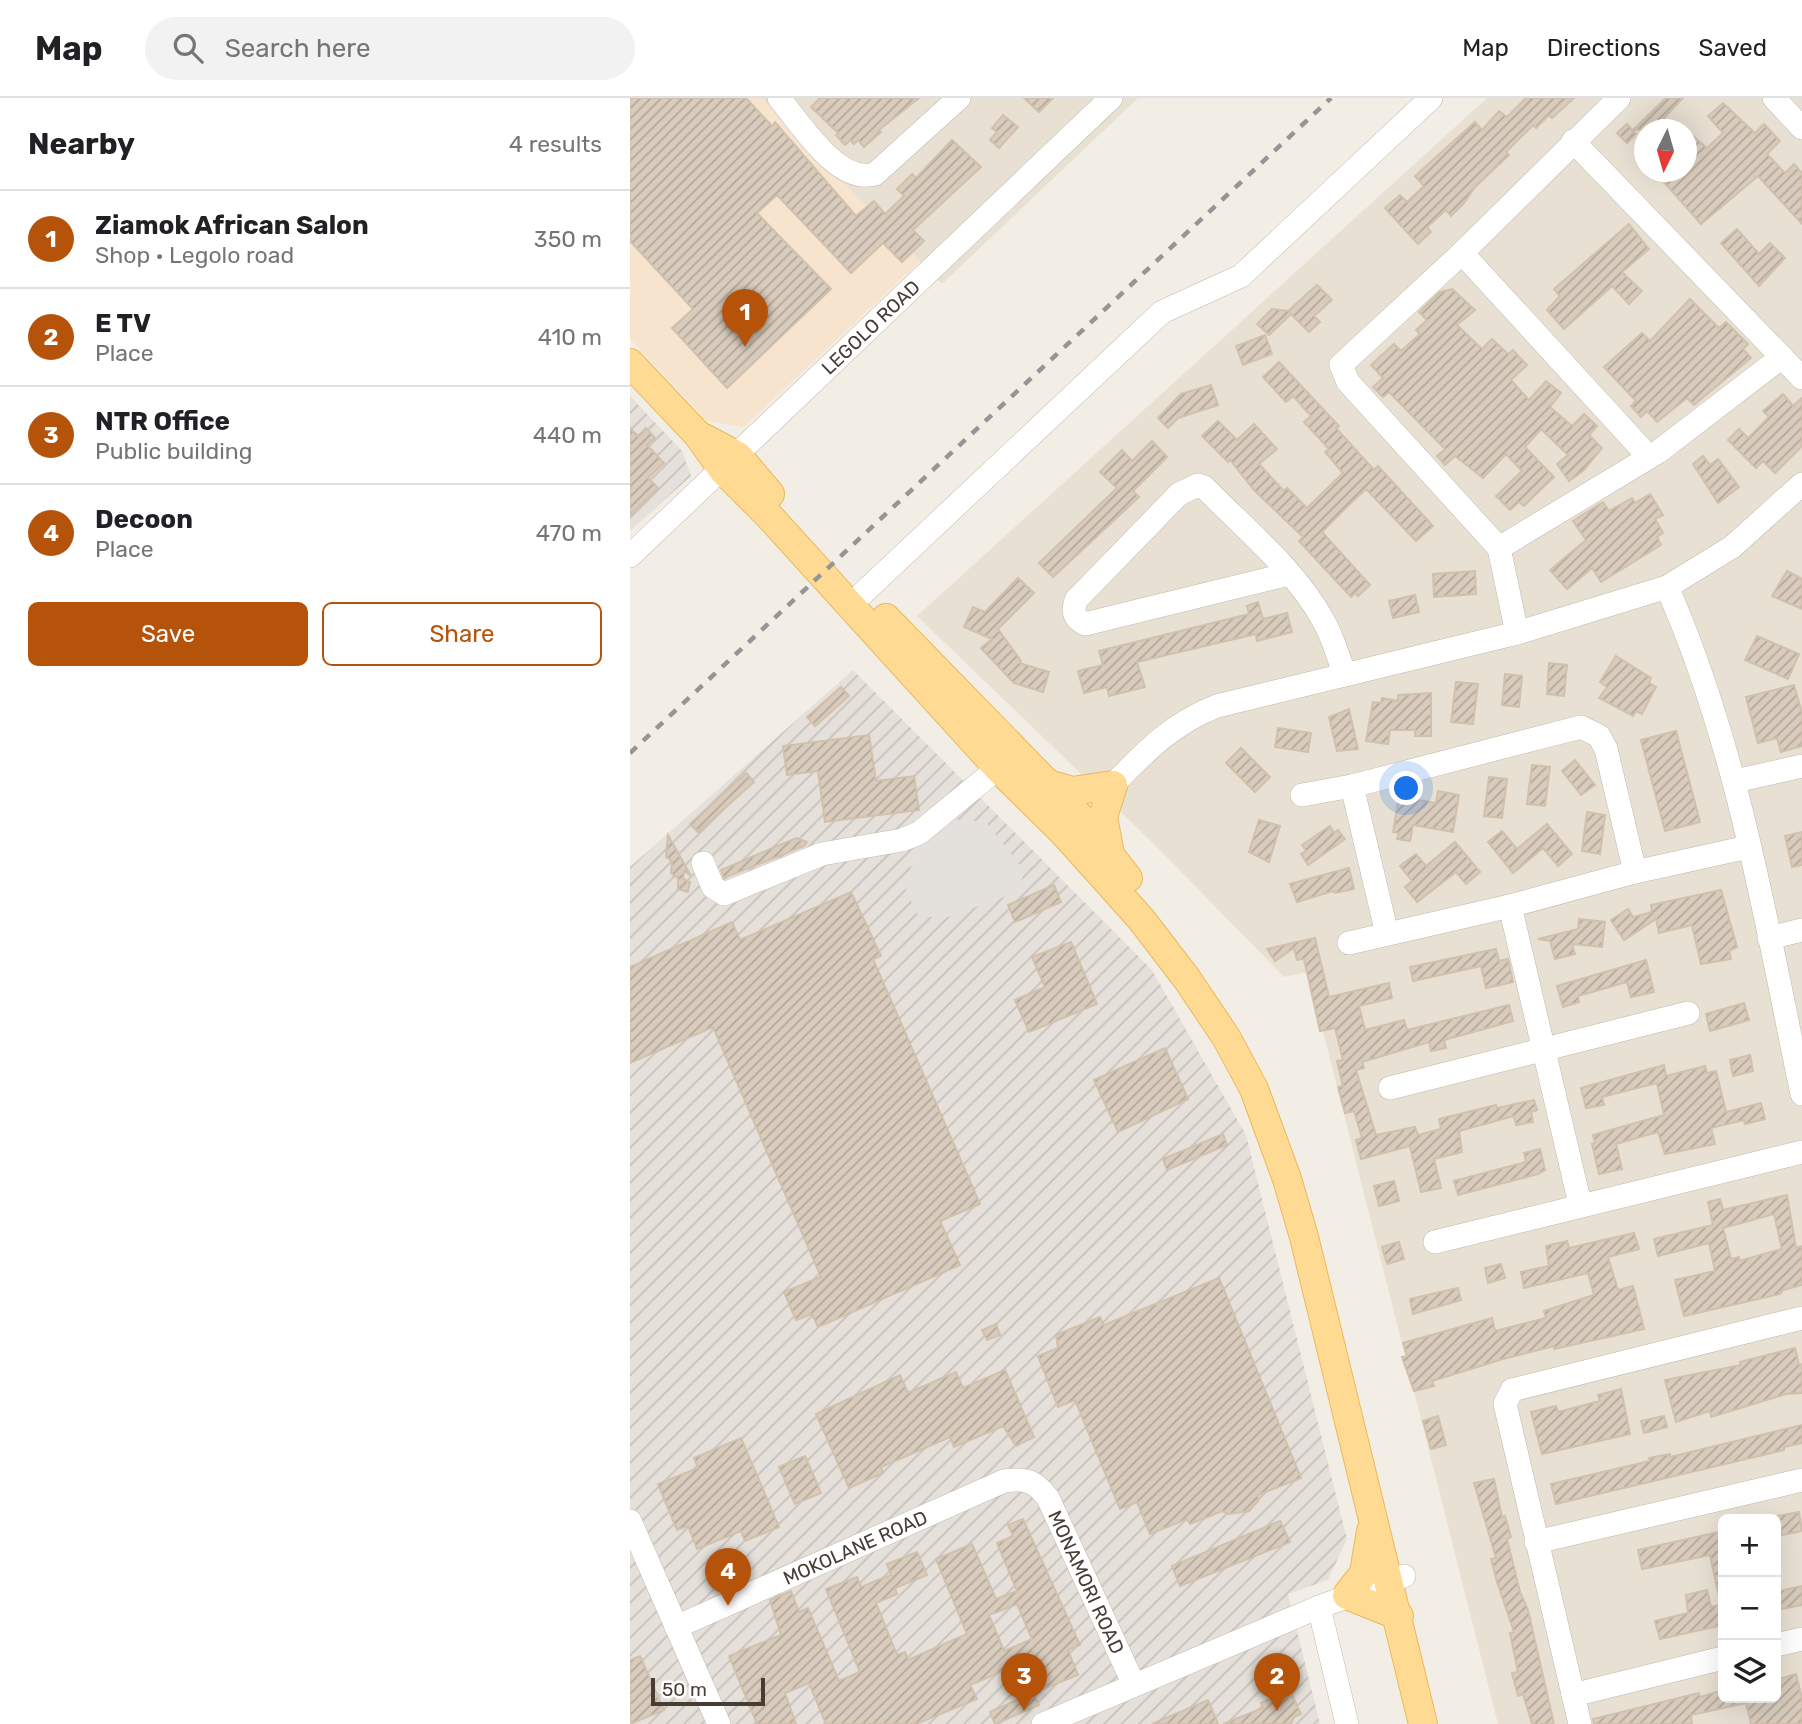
<!DOCTYPE html>
<html lang="en">
<head>
<meta charset="utf-8">
<style>
  body { margin:0; font-family:Rubik,sans-serif; background:#f2f2f2; color:#202124 }
  .controls { position:absolute; right:21px; bottom:21px; display:grid; overflow:hidden; border-radius:10px; box-shadow:0 7px 28px #0002 }
  .controls button { width:63px; height:63px; display:grid; place-items:center; padding:0; border:0; border-bottom:2px solid #e0e0e0; background:#fff; color:#202124; font:35px sans-serif }
  .compass { position:absolute; left:1004px; top:21px; width:63px; height:63px; border-radius:50%; background:#fff; box-shadow:0 7px 28px #0002; rotate:185deg }
  .scale { position:absolute; left:21px; bottom:18px; width:114px; box-sizing:border-box; padding-left:7px; border:4px solid #463e34; border-top:0; font-size:19px; line-height:24px; white-space:nowrap; color:#463e34; -webkit-text-stroke:5px #fff; paint-order:stroke }
  .you { position:absolute; left:777px; top:691px; width:24px; height:24px; margin:-18px; border:5px solid #fff; border-radius:50%; background:#1a73e8; box-shadow:0 0 0 10px #1a73e833 }
  .badge { display:grid; place-items:center; width:46px; height:46px; border-radius:50%; background:#b45309; color:#fff; font-size:23px; font-weight:700 }
  .pin { position:absolute; translate:-50% -58px; filter:drop-shadow(0 2px 4px #0008) }
  .pin::after { content:''; position:absolute; top:37px; width:24px; height:21px; background:inherit; clip-path:polygon(0 0,100% 0,50% 100%) }
  .list { margin:0; padding:0; list-style:none }
  h2 { display:flex; justify-content:space-between; align-items:center; height:91px; margin:0; padding:0 28px; font-size:30px }
  h2 small { font-size:23px; font-weight:400; color:#757577 }
  .list li { display:grid; grid-template-columns:46px 1fr auto; gap:21px; align-items:center; box-sizing:border-box; height:98px; padding:0 28px; border-top:2px solid #e0e0e0 }
  .list b { display:block; font-size:26px; white-space:nowrap }
  .list p { margin:0; font-size:23px; white-space:nowrap; color:#757577 }
  .list em { font-size:23px; font-style:normal; color:#757577 }
  .actions { display:flex; gap:14px; padding:21px 28px }
  .actions a { flex:1; padding:16px 0; border:2px solid #b45309; border-radius:10px; text-align:center; font-size:24px; color:#b45309 }
  .actions .main { background:#b45309; color:#fff }
  .icon { flex:none; width:38px; height:38px; fill:none; stroke:currentColor; stroke-width:2; stroke-linecap:round; stroke-linejoin:round }
  .map { position:relative; flex:none; width:1172px; height:1626px; overflow:hidden }
  header { display:flex; align-items:center; gap:42px; box-sizing:border-box; height:98px; padding:0 35px; background:#fff; border-bottom:2px solid #e0e0e0 }
  header strong { font-size:33px }
  nav { display:flex; gap:38px; margin-inline-start:auto; font-size:24px }
  .search { width:490px; height:63px; background:#f2f2f2; display:flex; align-items:center; gap:18px; box-sizing:border-box; padding:0 24px; border-radius:38px; color:#757577; font-size:26px }
  main { display:flex }
  aside { flex:1; background:#fff }
  .map>svg:first-child { display:block }
  .residential { fill:#e8e0d3; fill-rule:evenodd }
  .commercial { fill:#f7e4ce }
  .industrial { fill:url(#industrial-furrows) }
  .parking { fill:#e4e1dd }
  .building { fill:url(#building-hatch); stroke:#d1c1ac; stroke-width:2; fill-rule:evenodd }
  .lines { fill:none; stroke-linecap:round; stroke-linejoin:round }
  .minor-casing { stroke:#c2b8aa; stroke-width:24 }
  .major-casing { stroke:#eab85c; stroke-width:30 }
  .minor { stroke:#fff; stroke-width:23 }
  .major { stroke:#ffda92; stroke-width:28 }
  .rail { stroke:#959595; stroke-width:4.5; stroke-dasharray:9 9; stroke-linecap:butt }
  .labels { text-anchor:middle; stroke-width:7; stroke-linejoin:round; paint-order:stroke }
  .street-label { font-size:19px; fill:#463e34; stroke:#fff }
</style>
</head>
<body>
<header>
<strong>Map</strong>
<div class="search"><svg class="icon" aria-label="search" viewBox="0 0 24 24"><circle cx="10" cy="10" r="6"/><path d="M15 15l6 6"/></svg>Search here</div>
<nav><a>Map</a><a>Directions</a><a>Saved</a></nav>
</header>
<main>
<aside>
<h2>Nearby<small>4 results</small></h2>
<ul class="list">
<li><span class="badge">1</span><div><b>Ziamok African Salon</b><p>Shop · Legolo road</p></div><em>350 m</em></li>
<li><span class="badge">2</span><div><b>E TV</b><p>Place</p></div><em>410 m</em></li>
<li><span class="badge">3</span><div><b>NTR Office</b><p>Public building</p></div><em>440 m</em></li>
<li><span class="badge">4</span><div><b>Decoon</b><p>Place</p></div><em>470 m</em></li>
</ul>
<div class="actions"><a class="main">Save</a><a>Share</a></div>
</aside>
<div class="map">
<svg width="1172" height="1626" viewBox="0 0 1172 1626">
  <defs>
    <pattern id="industrial-furrows" width="10" height="10" patternUnits="userSpaceOnUse" patternTransform="scale(1.75)"><rect width="10" height="10" fill="#e5e0da"/><path d="M-1 1l2-2M0 10L10 0M9 11l2-2" fill="none" stroke="#c6c1bc"/></pattern>
    <pattern id="building-hatch" width="6" height="6" patternUnits="userSpaceOnUse" patternTransform="scale(1.75)"><rect width="6" height="6" fill="#d9ccbd"/><path d="M-1 1l2-2M0 6l6-6M5 7l2-2" fill="none" stroke="#b2a79a"/></pattern>
  </defs>
  <rect width="100%" height="100%" fill="#f3eee5"/>
  <g class="residential">
    <polygon points="131,0 508,0 312,186"/>
    <path d="M 857,0 L 1172,0 L 1172,1626 L 868,1626 L 678,874 L 654,879 L 527,749 L 287,518 ZM 1015,32 L 1056,32 L 1056,74 L 1015,74 ZM 1093,1421 L 1146,1421 L 1146,1600 L 1093,1600 Z"/>
  </g>
  <polygon class="commercial" points="0,0 131,0 290,163 114,329 77,323 0,241"/>
  <g class="industrial">
    <polygon points="0,298 52,353 61,378 0,433"/>
    <polygon points="223,572 522,872 616,1037 717,1441 698,1482 658,1496 690,1626 0,1626 0,769"/>
  </g>
  <polygon class="parking" points="319,721 356,724 395,774 385,795 318,819 289,819 276,793 283,759"/>
  <g class="building">
    <polygon points="0,0 116,0 142,28 145,24 226,118 244,103 255,116 274,98 267,91 282,76 286,80 322,42 351,69 283,132 294,143 272,164 253,145 221,175 147,97 127,115 201,191 97,290 42,230 63,211 0,143"/>
    <polygon points="190,0 289,0 249,32 251,34 234,49 228,42 224,46 220,42 215,47 206,37 208,35 181,9"/>
    <polygon points="394,0 423,0 409,14"/>
    <polygon points="896,0 944,0 922,20 919,17 906,30 903,27 876,54 879,57 845,89 834,105 821,118 816,112 797,129 801,134 788,146 755,110 770,97 777,104 794,88 785,78 845,24 852,32 869,13 877,19"/>
    <polygon points="1036,0 1053,0 1034,20 1047,32 1003,32"/>
    <polygon points="1093,5 1125,35 1134,26 1150,43 1137,56 1155,75 1164,66 1172,75 1172,126 1128,78 1071,126 1025,74 1056,74 1056,32 1077,50 1093,35 1078,18"/>
    <polygon points="373,17 388,29 369,50 360,42 367,34 362,30"/>
    <polygon points="997,26 1006,36 997,45 987,35"/>
    <polygon points="999,126 1019,151 992,174 1012,193 999,206 982,188 934,231 917,212 930,198 924,191"/>
    <polygon points="1107,131 1129,156 1140,145 1155,160 1129,188 1091,145"/>
    <polygon points="687,187 702,202 684,218 690,224 679,234 661,216 639,237 627,226 642,211 658,213"/>
    <polygon points="822,191 845,212 827,227 852,251 862,241 878,256 883,252 897,267 881,282 899,302 916,283 931,295 920,309 942,328 954,316 967,328 959,337 972,350 953,373 939,383 927,366 938,357 911,331 895,349 924,379 894,408 889,404 880,412 866,398 892,373 876,356 853,380 825,358 815,367 807,358 815,351 759,294 753,299 743,289 753,280 741,267 764,246 771,253 790,236 786,232 797,222 789,214 810,194"/>
    <polygon points="1060,201 1089,230 1096,224 1118,246 1113,251 1121,260 1064,307 1057,300 1027,324 1017,313 1011,319 1001,308 1006,303 974,269 1012,235 1020,243"/>
    <polygon points="635,237 642,256 613,267 606,248"/>
    <polygon points="649,264 709,328 706,330 744,372 748,368 803,428 786,443 736,391 720,406 692,434 740,487 728,498 725,495 721,499 669,443 673,439 624,392 600,362 598,364 572,338 588,323 607,342 624,326 647,351 629,366 654,393 657,390 677,410 713,375 695,354 699,351 674,324 681,318 663,298 656,304 633,279"/>
    <polygon points="581,287 588,307 548,320 538,330 528,320 551,296"/>
    <polygon points="1153,296 1163,308 1172,300 1172,348 1145,375 1133,363 1126,370 1098,342 1109,331 1118,340 1139,319 1133,313"/>
    <polygon points="0,330 8,338 16,330 25,340 17,347 34,365 18,380 28,390 0,417"/>
    <polygon points="522,343 537,359 503,393 509,399 423,479 409,465 487,390 470,374 492,352 502,363"/>
    <polygon points="1073,358 1080,367 1088,361 1109,389 1088,405 1063,366"/>
    <polygon points="1020,396 1033,417 1025,421 1033,435 1027,439 1031,447 971,484 962,470 937,491 920,472 956,442 943,423 973,404 979,413 1002,400 1005,405"/>
    <polygon points="845,473 846,496 804,499 803,476"/>
    <polygon points="1157,473 1172,481 1172,511 1142,498"/>
    <polygon points="388,480 404,495 368,531 391,563 389,565 419,574 413,594 384,585 351,550 362,541 334,529 343,509 355,514"/>
    <polygon points="785,497 789,514 763,520 759,503"/>
    <polygon points="628,504 633,521 657,515 662,534 627,543 626,536 507,564 515,589 479,598 477,589 454,595 448,573 473,567 469,553 619,516 617,508"/>
    <polygon points="1127,538 1169,556 1158,581 1115,562"/>
    <polygon points="986,558 1021,580 1019,585 1026,589 1012,616 1006,613 1003,618 969,600 977,589 970,584"/>
    <polygon points="919,565 937,567 934,598 917,596"/>
    <polygon points="875,576 892,578 889,609 872,607"/>
    <polygon points="826,584 848,586 843,626 821,624"/>
    <polygon points="1164,587 1172,615 1172,648 1151,654 1147,640 1128,645 1116,599"/>
    <polygon points="211,589 219,598 185,628 177,619"/>
    <polygon points="801,595 801,638 785,638 785,632 760,632 758,646 736,643 743,604 751,605 752,600 768,603 768,597"/>
    <polygon points="719,611 728,651 707,653 699,619"/>
    <polygon points="648,630 681,635 678,654 645,649"/>
    <polygon points="1046,633 1070,724 1035,733 1011,642"/>
    <polygon points="239,637 246,683 284,678 289,712 195,724 188,673 157,677 153,648"/>
    <polygon points="611,650 640,679 625,694 596,665"/>
    <polygon points="945,662 965,687 951,697 932,673"/>
    <polygon points="902,667 920,669 915,708 897,706"/>
    <polygon points="116,675 124,684 68,734 60,726"/>
    <polygon points="859,679 877,681 872,720 854,718"/>
    <polygon points="808,693 829,697 823,734 783,727 780,743 767,741 769,735 763,734 768,704 775,705 776,700 806,705"/>
    <polygon points="957,714 975,717 970,756 952,753"/>
    <polygon points="629,722 650,728 639,764 619,754"/>
    <polygon points="917,726 942,756 928,768 913,750 883,775 858,744 872,733 887,751"/>
    <polygon points="700,728 704,735 708,732 715,741 678,767 671,756 676,753 672,747"/>
    <polygon points="1172,734 1172,767 1162,769 1155,738"/>
    <polygon points="38,737 61,778 54,773 53,781 60,784 58,794 48,791 48,780 41,775 42,763 36,759"/>
    <polygon points="166,740 177,744 174,748 94,780 91,772"/>
    <polygon points="825,744 850,774 836,786 826,774 787,804 775,789 782,783 770,768 786,756 796,768"/>
    <polygon points="719,770 724,791 705,795 703,793 667,804 660,786"/>
    <polygon points="424,787 431,804 385,824 378,807"/>
    <polygon points="1091,792 1107,849 1099,853 1101,861 1071,866 1062,827 1029,835 1026,821 994,842 981,822 998,811 1003,819 1022,814 1021,807"/>
    <polygon points="221,794 251,858 243,861 350,1106 310,1123 330,1167 188,1229 182,1216 166,1222 154,1194 191,1179 83,929 0,965 0,869 102,824 110,842"/>
    <polygon points="949,821 975,824 972,849 942,846 945,856 925,861 920,843 908,841 948,831"/>
    <polygon points="685,840 699,899 759,885 762,900 729,908 735,932 774,922 777,932 879,907 883,923 814,942 816,950 801,953 799,944 732,964 734,970 726,972 746,1037 785,1029 788,1037 811,1031 809,1021 866,1007 867,1010 904,1002 907,1012 901,1014 903,1024 886,1027 884,1018 829,1033 832,1054 804,1061 811,1090 791,1094 780,1048 731,1061 726,1042 732,1040 724,1013 715,1015 708,989 713,988 707,963 713,962 705,930 690,933 674,861 667,862 664,850 645,863 637,851"/>
    <polygon points="441,844 467,906 399,934 385,902 415,889 402,859"/>
    <polygon points="866,851 869,863 878,861 883,884 856,890 851,868 783,883 780,869"/>
    <polygon points="1016,862 1024,894 1001,899 997,884 948,898 949,904 933,909 927,888"/>
    <polygon points="1114,905 1119,922 1080,933 1076,916"/>
    <polygon points="535,950 558,1001 488,1034 464,982"/>
    <polygon points="1120,957 1123,973 1103,978 1100,962"/>
    <polygon points="1034,967 1036,978 1075,968 1077,975 1086,973 1096,1014 1131,1005 1135,1021 1115,1026 1114,1022 1081,1030 1085,1046 1035,1056 1028,1034 986,1046 992,1071 969,1076 962,1046 965,1045 963,1037 1034,1017 1027,985 972,999 974,1007 956,1010 951,990"/>
    <polygon points="593,1036 597,1047 537,1072 533,1061"/>
    <polygon points="910,1051 915,1072 908,1076 828,1097 824,1083 896,1064 894,1055"/>
    <polygon points="764,1083 769,1103 749,1108 744,1088"/>
    <path d="M 1157,1097 L 1166,1150 L 1172,1148 L 1172,1187 L 1153,1192 L 1150,1196 L 1054,1218 L 1045,1182 L 1085,1173 L 1079,1145 L 1028,1158 L 1024,1141 L 1083,1127 L 1078,1104 L 1090,1101 L 1093,1112 ZM 1144,1116 L 1152,1151 L 1109,1163 L 1109,1159 L 1101,1161 L 1093,1130 Z"/>
    <polygon points="1004,1135 1009,1151 978,1159 988,1192 1003,1188 1014,1231 924,1251 924,1248 873,1261 802,1283 804,1288 784,1293 772,1259 777,1258 773,1245 862,1220 865,1233 916,1220 914,1213 964,1197 958,1175 894,1190 891,1174 919,1168 916,1148 937,1143 939,1150"/>
    <polygon points="769,1144 774,1161 757,1166 752,1149"/>
    <polygon points="871,1166 875,1180 858,1185 855,1170"/>
    <polygon points="589,1180 671,1380 628,1397 628,1403 619,1413 598,1416 592,1413 560,1426 557,1421 520,1436 507,1404 490,1411 445,1302 428,1309 408,1258 428,1250 426,1237 470,1219 474,1227"/>
    <polygon points="828,1190 831,1202 783,1216 780,1201"/>
    <polygon points="366,1226 370,1237 357,1242 352,1232"/>
    <polygon points="1165,1250 1169,1267 1172,1266 1172,1295 1156,1296 1081,1319 1080,1313 1046,1324 1035,1282 1111,1267 1110,1264"/>
    <polygon points="375,1272 404,1339 386,1348 373,1328 324,1349 320,1339 251,1369 253,1375 219,1390 186,1316 270,1277 278,1295 326,1274 333,1290"/>
    <polygon points="991,1291 1000,1336 912,1356 901,1314 926,1308 928,1314 970,1303 968,1297"/>
    <polygon points="808,1318 816,1347 801,1351 793,1323"/>
    <polygon points="1034,1318 1037,1329 1014,1335 1011,1323"/>
    <polygon points="1172,1327 1172,1345 1154,1349 1154,1352 926,1406 921,1386 1020,1363 1019,1360 1040,1356 1040,1359"/>
    <polygon points="111,1340 149,1429 115,1443 111,1433 67,1451 58,1428 47,1432 28,1386 68,1370 64,1360"/>
    <polygon points="175,1358 191,1395 165,1406 149,1369"/>
    <polygon points="864,1381 872,1419 875,1418 881,1439 877,1441 890,1494 898,1512 924,1626 902,1626 893,1596 888,1598 882,1575 888,1574 880,1535 884,1534 867,1484 861,1461 866,1460 844,1385"/>
    <polygon points="1169,1414 1172,1433 1152,1437 1148,1418"/>
    <path d="M 393,1421 L 450,1547 L 438,1552 L 448,1577 L 393,1599 L 380,1570 L 340,1587 L 347,1601 L 286,1626 L 196,1626 L 179,1585 L 155,1595 L 166,1626 L 127,1626 L 99,1558 L 151,1537 L 140,1502 L 161,1493 L 169,1514 L 178,1510 L 209,1583 L 230,1574 L 196,1491 L 227,1479 L 231,1489 L 261,1477 L 257,1466 L 287,1454 L 297,1477 L 265,1490 L 267,1496 L 246,1505 L 267,1557 L 275,1554 L 278,1562 L 337,1536 L 306,1461 L 342,1446 L 366,1501 L 387,1493 L 367,1445 L 383,1438 L 378,1427 ZM 387,1506 L 402,1541 L 374,1553 L 359,1517 Z"/>
    <polygon points="650,1423 660,1444 550,1488 542,1468"/>
    <polygon points="1093,1433 1093,1493 1088,1494 1080,1457 1012,1471 1008,1452"/>
    <polygon points="1172,1488 1172,1507 1146,1512 1146,1494"/>
    <polygon points="1077,1492 1081,1509 1093,1506 1093,1527 1030,1541 1025,1523 1058,1515 1056,1497"/>
    <polygon points="10,1558 34,1612 0,1626 0,1562"/>
    <polygon points="1166,1576 1172,1600 1172,1626 1121,1626 1116,1605 1061,1617 1062,1626 964,1626 963,1621 1069,1595 1070,1599 1093,1592 1093,1600 1146,1600 1146,1582"/>
    <polygon points="403,1595 409,1607 365,1626 360,1614"/>
    <polygon points="662,1597 671,1616 664,1619 661,1626 593,1626 633,1610 631,1605 642,1600 644,1605"/>
    <polygon points="578,1602 588,1626 522,1626"/>
  </g>
  <g class="lines">
    <defs>
      <g id="minor">
        <path d="M 149,0 C 171,26 208,87 245,76 L 329,0"/>
        <polyline points="1144,0 1172,30"/>
        <polyline points="943,43 1172,280"/>
        <polyline points="832,155 1019,359"/>
        <polyline points="869,450 1028,354 1152,259"/>
        <path id="s1" d="M 0,458 L 481,0"/>
        <path d="M 659,476 L 455,526 C 444,520 442,514 446,502 L 549,396 L 568,387 L 574,389 C 614,430 665,471 693,522 C 703,539 708,559 715,577"/>
        <path d="M 1037,489 C 1108,650 1136,825 1172,996"/>
        <polyline points="232,496 532,214 611,178 801,0"/>
        <polyline points="887,535 869,450 718,284 711,267 832,155 989,0"/>
        <polyline points="1105,683 1172,668"/>
        <polyline points="722,688 757,836"/>
        <polyline points="672,697 722,688 951,629 969,638 976,651 1005,774"/>
        <path d="M 472,698 C 510,660 536,628 587,608 L 887,535 L 1037,489 L 1102,449 L 1172,386"/>
        <polyline points="73,765 83,789 94,796 192,756 272,742 289,735 368,670"/>
        <polyline points="880,808 950,1106"/>
        <polyline points="1139,840 1172,832"/>
        <polyline points="719,845 880,808 1005,774 1118,749"/>
        <polyline points="760,990 1058,915"/>
        <polyline points="805,1144 1172,1054"/>
        <polyline points="0,1423 89,1626"/>
        <polyline points="906,1444 1172,1382"/>
        <polyline points="689,1509 717,1626"/>
        <path id="s2" d="M 46,1529 L 374,1383 C 397,1380 405,1383 418,1400 L 504,1587"/>
        <polyline points="1146,1547 1172,1541"/>
        <polyline points="943,1597 1093,1560"/>
        <polyline points="413,1626 689,1509 774,1478"/>
        <polyline points="950,1626 875,1306 882,1292 1172,1220"/>
      </g>
      <g id="major">
        <polyline points="0,265 68,337 93,372 139,418 368,670 433,734 511,821 557,881 596,939 624,991 657,1081 674,1139 793,1626"/>
        <polyline points="74,340 108,358 140,396"/>
        <polyline points="256,520 451,720 498,780"/>
        <polyline points="418,686 442,693 483,687"/>
        <polyline points="480,756 473,719 483,687"/>
        <polyline points="741,1433 734,1475 717,1497 769,1518"/>
      </g>
    </defs>
    <use href="#minor" class="minor-casing"/>
    <use href="#major" class="major-casing"/>
    <use href="#minor" class="minor"/>
    <use href="#major" class="major"/>
    <polyline class="rail" points="0,655 701,0"/>
  </g>
  <g class="labels">
    <g class="street-label">
      <text dy="7" stroke="none"><textPath href="#s1" startOffset="332">LEGOLO ROAD</textPath></text>
      <text dy="7" stroke="none"><textPath href="#s2" startOffset="196">MOKOLANE ROAD</textPath></text>
      <text dy="7" stroke="none"><textPath href="#s2" startOffset="502">MONAMORI ROAD</textPath></text>
    </g>
  </g>
</svg>
<div class="controls">
<button>+</button>
<button>−</button>
<button><svg class="icon" aria-label="layers" viewBox="0 0 24 24"><path d="M12 4l9 5-9 5-9-5zM3 14l9 5 9-5"/></svg></button>
</div>
<svg class="compass" viewBox="-18 -18 36 36"><path d="M0-13l5 13h-10z" fill="#e53935"/><path d="M0 13l5-13h-10z" fill="#757577"/></svg>
<div class="scale">50 m</div>
<div class="you"></div>
<div class="pin badge" style="left:115px;top:249px">1</div>
<div class="pin badge" style="left:647px;top:1613px">2</div>
<div class="pin badge" style="left:394px;top:1613px">3</div>
<div class="pin badge" style="left:98px;top:1508px">4</div>
</div>
</main>
</body>
</html>
